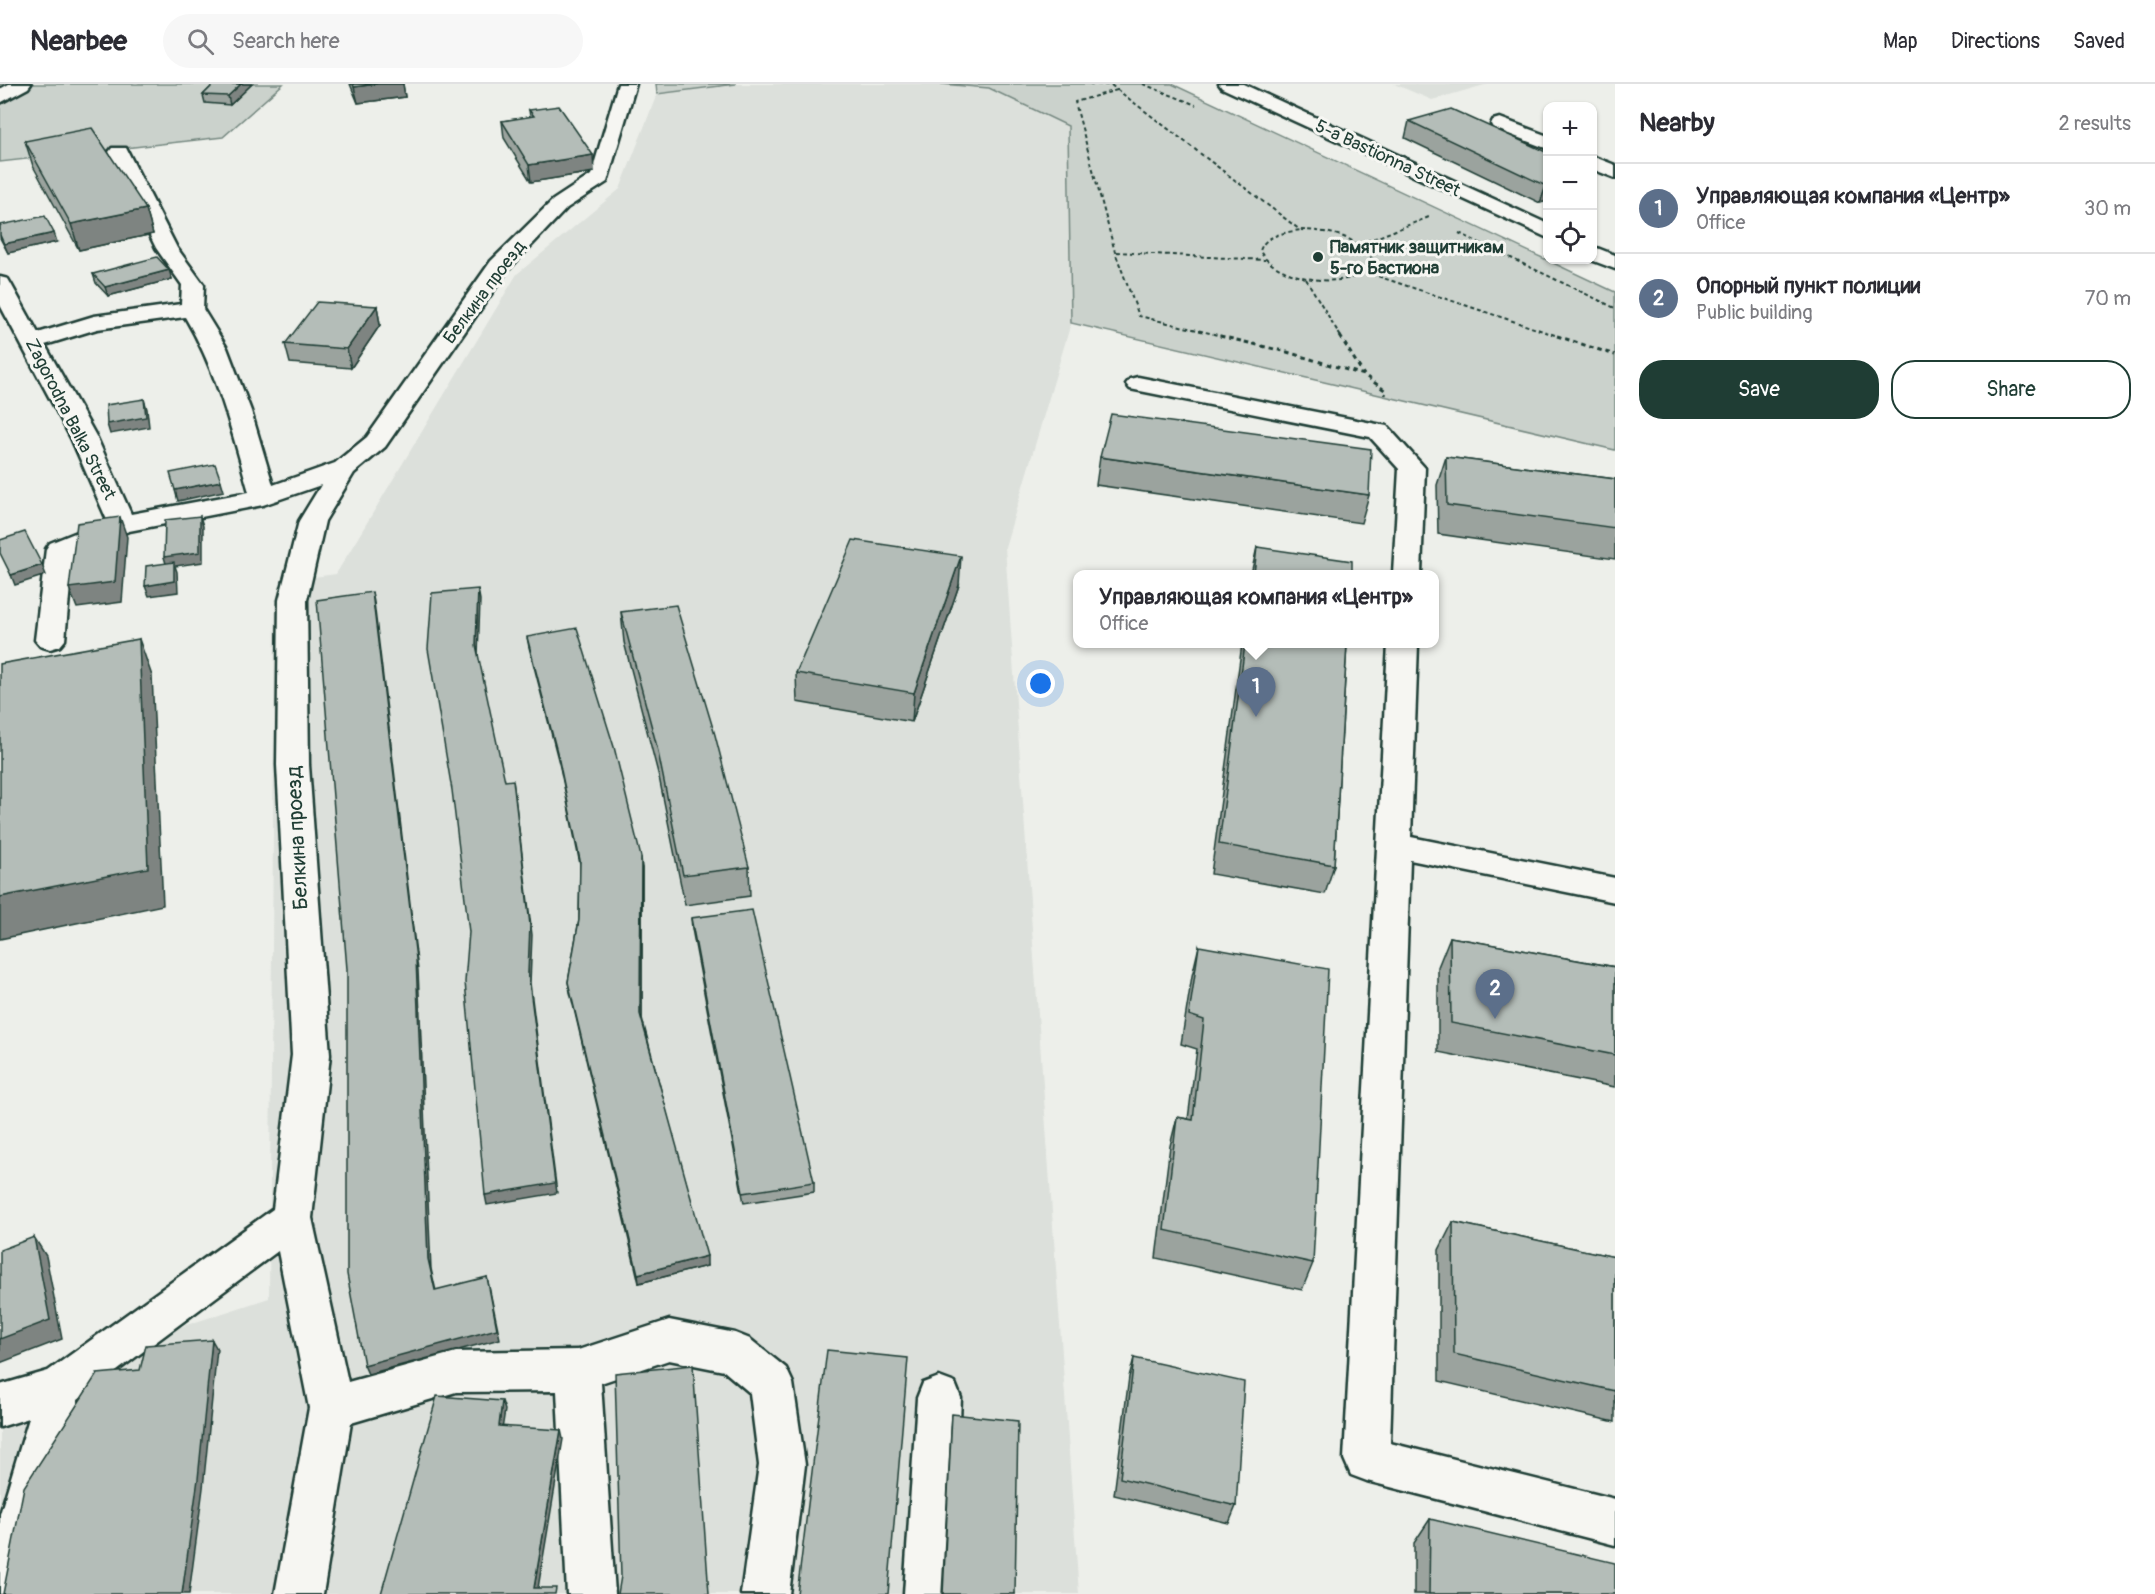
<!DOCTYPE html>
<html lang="en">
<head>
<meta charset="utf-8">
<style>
  body { margin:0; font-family:Pangolin,sans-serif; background:#f7f7f7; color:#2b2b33 }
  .controls { position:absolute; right:18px; top:18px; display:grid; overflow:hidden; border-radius:12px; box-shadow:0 2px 4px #0004 }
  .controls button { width:54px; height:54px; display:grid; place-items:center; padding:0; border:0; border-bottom:2px solid #e1e1e2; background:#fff; color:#2b2b33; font:30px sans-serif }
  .you { position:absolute; left:1041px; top:600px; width:21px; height:21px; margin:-15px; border:4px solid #fff; border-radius:50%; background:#1a73e8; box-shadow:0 0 0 9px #1a73e833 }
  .badge { display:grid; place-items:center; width:39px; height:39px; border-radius:50%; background:#1f3d34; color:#fff; font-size:20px; font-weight:700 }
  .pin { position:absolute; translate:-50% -50px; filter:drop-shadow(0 2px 3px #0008) }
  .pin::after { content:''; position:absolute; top:32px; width:21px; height:18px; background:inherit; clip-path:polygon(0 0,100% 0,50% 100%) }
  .popup { position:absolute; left:1073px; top:486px; width:366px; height:78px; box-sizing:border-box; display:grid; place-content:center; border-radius:12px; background:#fff; filter:drop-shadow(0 2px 4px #0005); font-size:20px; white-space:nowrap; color:#7c7c81 }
  .popup b { font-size:22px; color:#2b2b33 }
  .popup::after { content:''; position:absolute; left:50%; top:100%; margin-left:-12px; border:12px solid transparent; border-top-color:#fff }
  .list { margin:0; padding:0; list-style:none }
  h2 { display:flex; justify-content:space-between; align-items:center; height:78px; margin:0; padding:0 24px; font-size:26px }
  h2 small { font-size:20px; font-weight:400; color:#7c7c81 }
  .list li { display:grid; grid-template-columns:39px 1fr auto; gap:18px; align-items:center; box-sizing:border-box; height:90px; padding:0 24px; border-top:2px solid #e1e1e2 }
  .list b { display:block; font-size:22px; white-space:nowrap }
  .list p { margin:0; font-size:20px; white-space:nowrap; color:#7c7c81 }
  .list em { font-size:20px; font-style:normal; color:#7c7c81 }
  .actions { display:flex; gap:12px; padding:18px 24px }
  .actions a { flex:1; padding:14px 0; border:2px solid #1f3d34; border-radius:24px; text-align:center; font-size:21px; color:#1f3d34 }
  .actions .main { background:#1f3d34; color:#fff }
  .icon { flex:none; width:33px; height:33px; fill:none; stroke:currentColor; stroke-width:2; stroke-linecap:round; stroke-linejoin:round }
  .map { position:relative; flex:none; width:1615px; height:1510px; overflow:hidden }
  header { display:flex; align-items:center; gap:36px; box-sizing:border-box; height:84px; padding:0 30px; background:#fff; border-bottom:2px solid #e1e1e2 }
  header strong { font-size:28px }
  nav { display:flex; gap:33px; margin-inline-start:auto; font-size:21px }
  .search { width:420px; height:54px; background:#f7f7f7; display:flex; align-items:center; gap:15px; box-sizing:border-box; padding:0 21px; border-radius:33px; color:#7c7c81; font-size:22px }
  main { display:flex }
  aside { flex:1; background:#fff }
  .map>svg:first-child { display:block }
  .built { fill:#dce0db }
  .green { fill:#cbd2cc; stroke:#758880; stroke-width:1.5 }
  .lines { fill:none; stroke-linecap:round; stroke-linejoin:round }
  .minor-casing { stroke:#1f3d34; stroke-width:5 }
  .path-far1 { stroke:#1f3d34; stroke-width:2; stroke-dasharray:4 3; stroke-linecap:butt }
  .path { stroke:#1f3d34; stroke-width:3; stroke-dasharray:4.5 4; stroke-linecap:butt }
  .minor { fill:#f6f6f2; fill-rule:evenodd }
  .wall { fill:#9ba39e; stroke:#1f3d34; stroke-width:1.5 }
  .shaded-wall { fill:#7e8481; stroke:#1f3d34; stroke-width:1.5 }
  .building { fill:#b4bdb8; stroke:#1f3d34; stroke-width:1.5 }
  .poi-dot { fill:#1f3d34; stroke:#f6f6f2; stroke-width:2 }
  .labels { text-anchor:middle; stroke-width:6; stroke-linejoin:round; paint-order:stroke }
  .far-street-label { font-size:18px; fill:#1f3d34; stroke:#f6f6f2 }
  .far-poi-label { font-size:18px; font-weight:bold; fill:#1f3d34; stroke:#f6f6f2; text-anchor:start }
  .street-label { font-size:21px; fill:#1f3d34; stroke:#f6f6f2 }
</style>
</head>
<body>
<header>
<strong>Nearbee</strong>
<div class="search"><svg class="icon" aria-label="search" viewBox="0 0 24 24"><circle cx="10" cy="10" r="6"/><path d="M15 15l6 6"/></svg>Search here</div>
<nav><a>Map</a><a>Directions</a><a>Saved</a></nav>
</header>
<main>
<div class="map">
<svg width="1615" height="1510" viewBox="0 0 1615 1510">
  <rect width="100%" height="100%" fill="#edefea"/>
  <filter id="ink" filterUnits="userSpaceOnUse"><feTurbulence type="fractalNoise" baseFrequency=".0167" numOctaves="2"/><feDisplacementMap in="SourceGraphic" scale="12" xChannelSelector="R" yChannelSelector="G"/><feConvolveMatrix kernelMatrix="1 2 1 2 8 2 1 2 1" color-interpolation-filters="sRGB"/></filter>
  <g filter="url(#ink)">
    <g class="built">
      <polygon points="736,0 941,0 989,4 1068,42 1071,239 1005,463 1079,1510 0,1510 0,1302 269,1214 275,517 284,497 336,490 517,190 620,105 657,10"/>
      <polygon points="1394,0 1488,0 1432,16"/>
    </g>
    <g class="green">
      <polygon points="0,0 283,0 223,53 0,78"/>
      <polygon points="656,0 736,0 657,10"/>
      <polygon points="941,0 1172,0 1615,208 1615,366 1071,239 1068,42 989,4"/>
    </g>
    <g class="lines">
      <defs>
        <g id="minor">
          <polygon points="9,0 31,0 28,4 0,19 0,5"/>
          <path d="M 618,0 L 636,0 L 607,98 L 567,124 L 507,187 L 385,363 L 354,389 L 325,437 L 307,516 L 309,681 L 330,971 L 312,1134 L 348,1298 L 456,1268 L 578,1266 L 669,1236 L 735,1249 L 750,1255 L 786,1284 L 793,1299 L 805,1381 L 789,1510 L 741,1510 L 759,1381 L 750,1309 L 724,1287 L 669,1276 L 601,1299 L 615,1510 L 567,1510 L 557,1307 L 456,1308 L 351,1339 L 323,1510 L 275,1510 L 309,1324 L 278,1167 L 78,1316 L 24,1509 L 0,1510 L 0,1430 L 29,1334 L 0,1343 L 0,1301 L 48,1287 L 273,1125 L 292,971 L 277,681 L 279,516 L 299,437 L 321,401 L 263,421 L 129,447 L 73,469 L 65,556 L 60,562 L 50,565 L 40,562 L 35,556 L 46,465 L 50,459 L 107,436 L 71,354 L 0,221 L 0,193 L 8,195 L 11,200 L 38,249 L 94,232 L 181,220 L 182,201 L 156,164 L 109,68 L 112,64 L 126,64 L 177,164 L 204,201 L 203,225 L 227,264 L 251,327 L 273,401 L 335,379 L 367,353 L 491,177 L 553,116 L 591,91 ZM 185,233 C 217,287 232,347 249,408 L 131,430 L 97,354 L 45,261 L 97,245 Z"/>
          <polygon points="1219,0 1243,0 1548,140 1548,154 1222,4"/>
          <polygon points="1500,34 1548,52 1548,65 1493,44 1491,40 1493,36"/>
          <polygon points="1592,72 1615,81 1615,94 1592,85"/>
          <polygon points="1592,162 1615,171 1615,185 1591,176 1592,176"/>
          <polygon points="1138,293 1387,342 1425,384 1421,490 1393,490 1399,385 1370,353 1130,305 1126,300 1130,295"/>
          <polygon points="1388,560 1418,560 1411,753 1615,794 1615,818 1410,776 1390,1359 1615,1415 1615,1461 1367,1397 1351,1391 1344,1375"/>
          <polygon points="939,1293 955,1299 961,1314 952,1510 904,1510 917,1314 923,1299"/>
        </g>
      </defs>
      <use href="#minor" class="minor-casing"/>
      <g class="path-far1">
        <polyline points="1090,0 1110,1"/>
        <polyline points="1143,0 1196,21"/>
        <polyline points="1111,1 1300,146"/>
        <polyline points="1117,6 1075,18 1115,168 1139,232 1226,253"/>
        <path d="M 1301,146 C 1329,147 1355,151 1372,175 C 1368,182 1364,188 1356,192 C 1331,203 1273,193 1260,167 C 1264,151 1287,148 1301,146 Z"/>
        <polyline points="1459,149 1615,224"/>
        <polyline points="1360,160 1429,133"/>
        <polyline points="1116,168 1265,176"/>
        <polyline points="1365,188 1561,253"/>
        <polyline points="1306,195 1341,253"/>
      </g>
      <g class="path">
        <polyline points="1220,252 1287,268 1364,291 1386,307 1385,311"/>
        <polyline points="1340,252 1364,291"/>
        <polyline points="1557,252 1615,271"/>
      </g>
      <use href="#minor" class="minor"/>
    </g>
    <g class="wall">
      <polygon points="214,0 252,0 230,21 205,19 203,11"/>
      <polygon points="350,0 403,0 405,13 358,19"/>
      <polygon points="529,26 594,88 531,98 504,54 502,37 530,33"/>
      <polygon points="1409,37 1548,69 1548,117 1540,119 1405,54"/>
      <polygon points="25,57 146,125 153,150 79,166 33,82"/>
      <polygon points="0,141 57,158 8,169 0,154"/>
      <polygon points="169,186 172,195 108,212 96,199 93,190"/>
      <polygon points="377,222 380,241 351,284 290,279 285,260"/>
      <polygon points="1100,373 1369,411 1361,439 1096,401"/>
      <polygon points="1446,373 1615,395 1615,475 1438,450 1437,401"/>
      <polygon points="1257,463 1352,490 1251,490"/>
      <polygon points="959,501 912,638 797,618 796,589"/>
      <polygon points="621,528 749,783 750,812 685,821 659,693 624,558"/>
      <polygon points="527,553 642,784 642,934 707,1182 639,1199 570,908 568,898 579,836 580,780 560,683 529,563"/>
      <polygon points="1242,560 1347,560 1334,781 1325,810 1211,790"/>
      <polygon points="691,834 814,1098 814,1108 744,1119 692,845"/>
      <polygon points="1450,853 1615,883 1615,1003 1438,968 1438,883"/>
      <polygon points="1199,862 1313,1179 1302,1206 1156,1174 1170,1062 1177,1033 1188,1035 1197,965 1181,960 1192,892"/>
      <polygon points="1453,1138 1615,1173 1615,1338 1439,1297 1439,1166"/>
      <polygon points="1134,1274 1236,1422 1229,1439 1114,1411 1129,1293"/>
      <polygon points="952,1330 1015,1510 942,1510"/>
      <polygon points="1430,1435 1615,1510 1414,1510 1414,1459"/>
    </g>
    <g class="shaded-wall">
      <polygon points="241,0 252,0 230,21 228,12"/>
      <polygon points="377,0 403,0 405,13 358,19 354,3"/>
      <polygon points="593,71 594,88 531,98 529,81"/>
      <polygon points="1548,101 1548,117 1540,119 1546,102"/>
      <polygon points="146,125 153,150 79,166 71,140"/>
      <polygon points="54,149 57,158 8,169 4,160"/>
      <polygon points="169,186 172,195 108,212 105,203"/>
      <polygon points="377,222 380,241 351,284 347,265"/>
      <polygon points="144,315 147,325 149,343 110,350 107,340"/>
      <polygon points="221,397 224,407 178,417 175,406"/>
      <polygon points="200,432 203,442 203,478 175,482 177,488 178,508 149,512 145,502 167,483 164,473"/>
      <polygon points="120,433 127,453 122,518 77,524 69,504"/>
      <polygon points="961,472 959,501 912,638 914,609"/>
      <polygon points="42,481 46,491 15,501 11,491"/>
      <polygon points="478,505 480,516 478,572 476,561"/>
      <polygon points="372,508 374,518 418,886 431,1185 438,1216 428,1175"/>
      <polygon points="139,555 152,592 163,821 0,855 0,813"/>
      <polygon points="513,696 532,851 530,899 557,1109 487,1121 485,1111 528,889"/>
      <polygon points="641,773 642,784 642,940 640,930"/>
      <polygon points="34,1153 46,1172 62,1255 0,1279 0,1255"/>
      <polygon points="707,1172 707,1182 639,1199 638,1190"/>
      <polygon points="487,1193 500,1255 368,1290 364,1281"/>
      <polygon points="212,1256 217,1265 203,1404 189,1510 182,1510"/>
      <polygon points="502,1317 505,1326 501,1352 499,1342"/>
      <polygon points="561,1346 563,1355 537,1510 534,1504"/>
    </g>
    <g class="building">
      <polygon points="214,0 241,0 228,12 203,11"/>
      <polygon points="353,0 377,0 354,3"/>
      <polygon points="559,22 593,71 529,81 502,37 534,32 529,26"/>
      <polygon points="1451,25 1548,69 1548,101 1546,102 1409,37"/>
      <polygon points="92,44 146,125 71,140 25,57"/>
      <polygon points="45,132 54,149 4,160 0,151 0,141"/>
      <polygon points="157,173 169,186 105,203 93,190"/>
      <polygon points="317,218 377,222 347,265 285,260"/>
      <polygon points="144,315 146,333 107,340 106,321"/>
      <polygon points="1111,330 1371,365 1369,411 1100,373"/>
      <polygon points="1446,373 1615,395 1615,444 1447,421"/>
      <polygon points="215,380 221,397 175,406 170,389"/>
      <polygon points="200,432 200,468 164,473 165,436"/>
      <polygon points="120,433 115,498 69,504 77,439"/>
      <polygon points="25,448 42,481 11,491 0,469 0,456"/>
      <polygon points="853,456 961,472 914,609 796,589"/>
      <polygon points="1257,463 1352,477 1352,490 1254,490"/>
      <polygon points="174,478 174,497 145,502 146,482"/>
      <polygon points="478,505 476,561 505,697 513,696 530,841 528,889 555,1099 485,1111 465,898 469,848 452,706 428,565 432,509"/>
      <polygon points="372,508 416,875 428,1175 435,1206 487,1193 497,1245 364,1281 347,1190 347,885 317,516"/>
      <polygon points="676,521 715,651 749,783 683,791 657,663 621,528"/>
      <polygon points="577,544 614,663 641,773 640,930 707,1172 638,1190 568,898 579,836 580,776 558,672 527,553"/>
      <polygon points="139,555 148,784 0,813 0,580"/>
      <polygon points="1245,560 1347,560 1334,781 1219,760"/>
      <polygon points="752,826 814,1098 743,1109 691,834"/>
      <polygon points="1450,853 1615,883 1615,971 1451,939"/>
      <polygon points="1199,862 1328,885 1313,1179 1164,1146 1177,1033 1193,1036 1204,936 1189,931"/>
      <polygon points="1453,1138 1615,1173 1615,1307 1454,1270"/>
      <polygon points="34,1153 50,1236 0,1255 0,1166"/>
      <polygon points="212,1256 198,1395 182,1510 3,1510 24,1403 97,1290 140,1286 146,1261"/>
      <polygon points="827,1266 908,1274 888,1510 797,1510"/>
      <polygon points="1134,1274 1244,1298 1236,1422 1120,1394"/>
      <polygon points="693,1281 709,1510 618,1510 621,1492 615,1289"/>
      <polygon points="437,1312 502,1317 499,1342 561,1346 534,1504 556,1504 555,1510 381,1510"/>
      <polygon points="952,1330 1018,1337 1015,1510 943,1510"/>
      <polygon points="1430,1435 1615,1479 1615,1510 1429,1510"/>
    </g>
  </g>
  <circle class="poi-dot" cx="1318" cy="173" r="6"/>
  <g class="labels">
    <g class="far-street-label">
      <text transform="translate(1388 74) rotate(25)" y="6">5-a Bastionna Street</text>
      <text transform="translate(484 208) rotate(-53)" y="6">Белкина проезд</text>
      <text transform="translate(71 335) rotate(63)" y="6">Zagorodna Balka Street</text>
    </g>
    <g class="far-poi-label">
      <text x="1330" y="169">Памятник защитникам<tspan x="1330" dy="21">5-го Бастиона</tspan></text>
    </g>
    <g class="street-label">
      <text transform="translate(297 754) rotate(-93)" y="7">Белкина проезд</text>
    </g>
  </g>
</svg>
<div class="controls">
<button>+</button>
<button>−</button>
<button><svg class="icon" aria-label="locate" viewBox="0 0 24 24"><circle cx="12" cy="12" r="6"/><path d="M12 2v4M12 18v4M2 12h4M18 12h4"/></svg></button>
</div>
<div class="you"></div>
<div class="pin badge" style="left:1256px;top:633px;background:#5c6f8a">1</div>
<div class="popup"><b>Управляющая компания «Центр»</b>Office</div>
<div class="pin badge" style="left:1495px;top:935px;background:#5c6f8a">2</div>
</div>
<aside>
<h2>Nearby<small>2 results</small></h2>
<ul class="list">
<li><span class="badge" style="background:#5c6f8a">1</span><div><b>Управляющая компания «Центр»</b><p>Office</p></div><em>30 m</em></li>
<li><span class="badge" style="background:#5c6f8a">2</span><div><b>Опорный пункт полиции</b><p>Public building</p></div><em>70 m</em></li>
</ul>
<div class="actions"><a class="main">Save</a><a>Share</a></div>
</aside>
</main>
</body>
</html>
